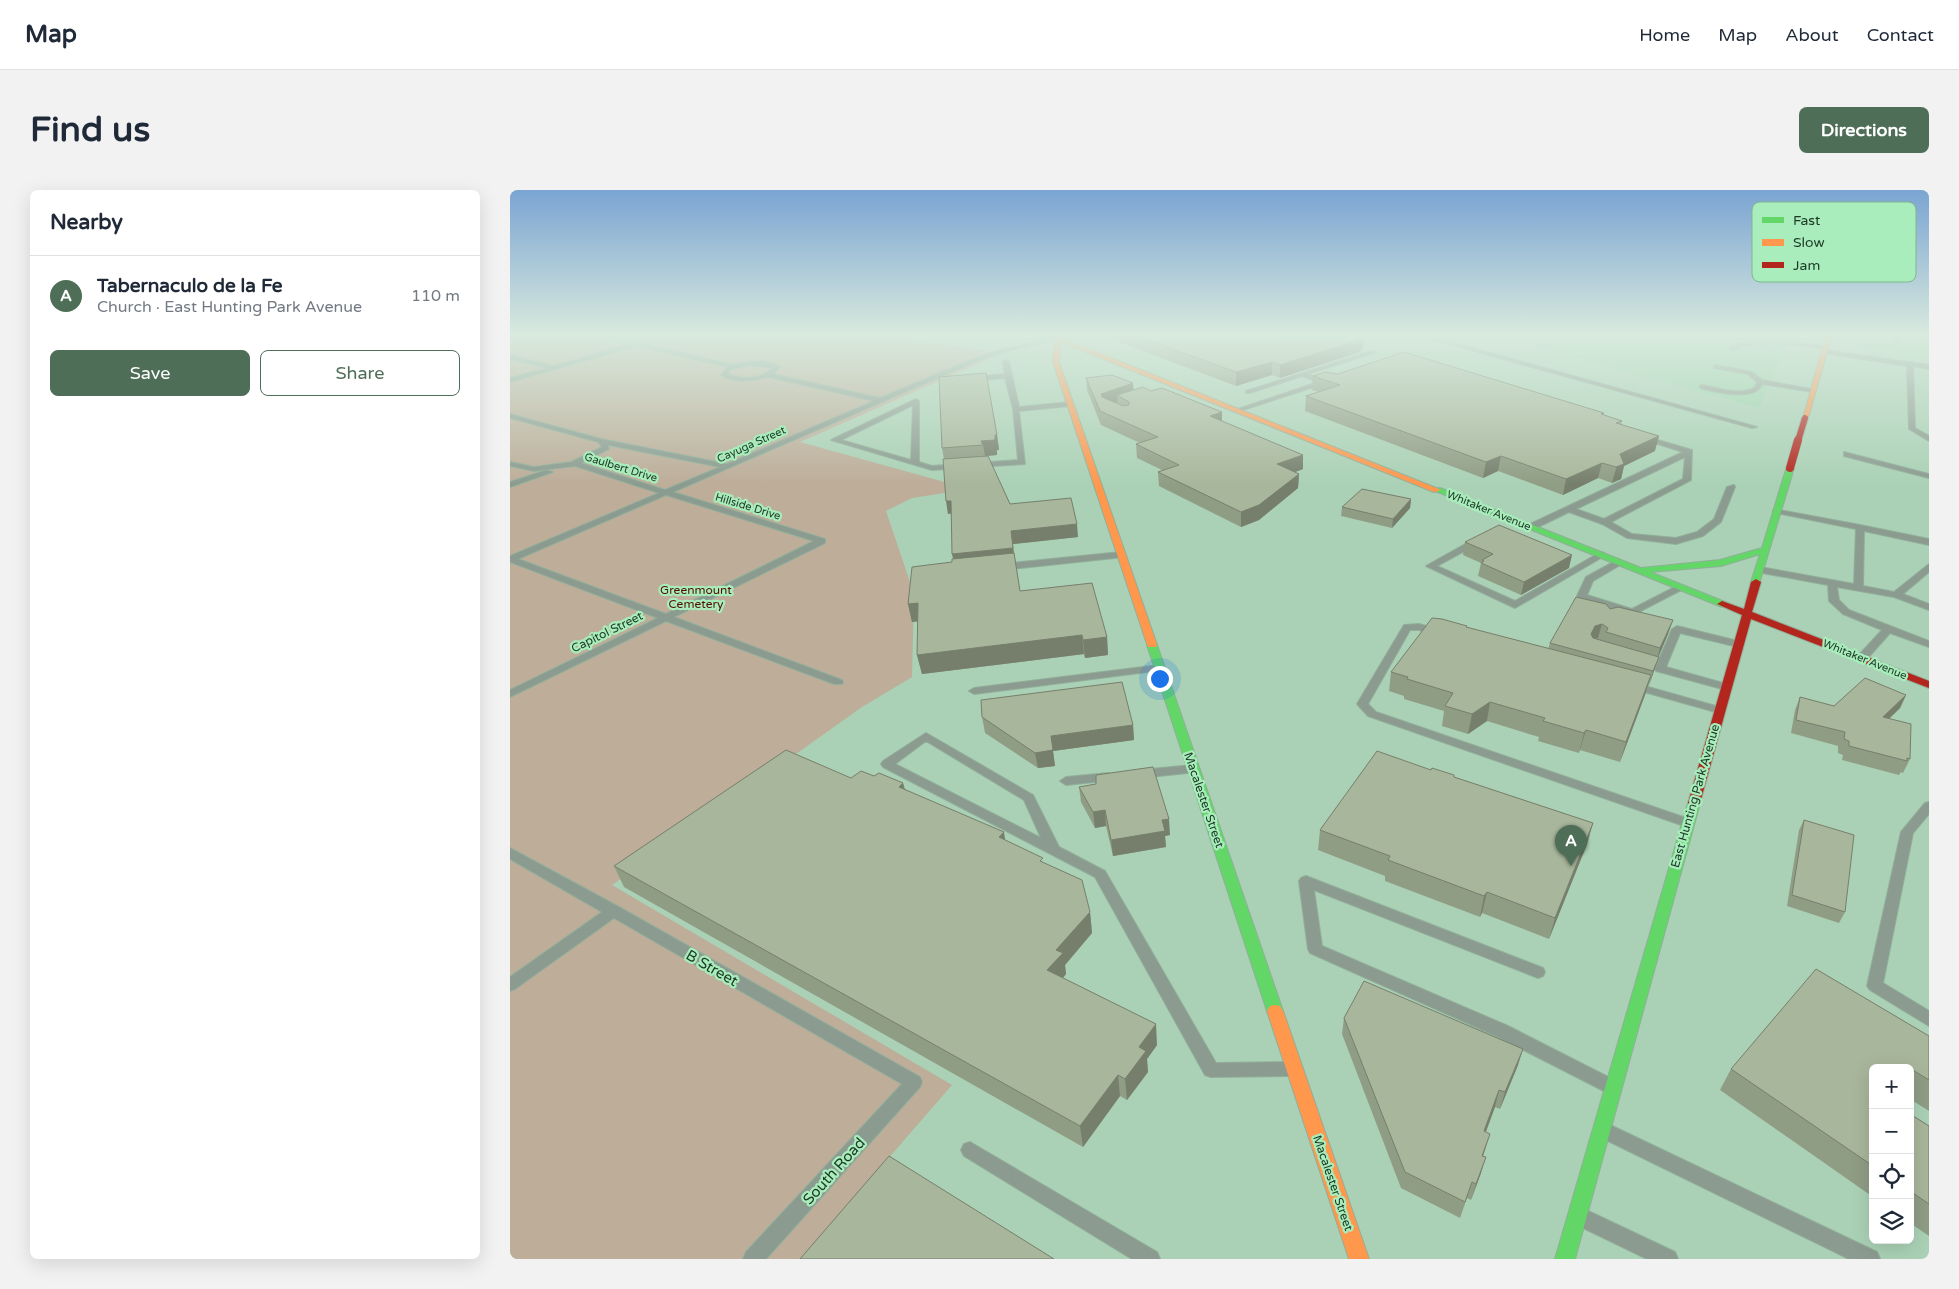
<!DOCTYPE html>
<html lang="en">
<head>
<meta charset="utf-8">
<style>
  body { margin:0; font-family:"Varela Round",sans-serif; background:#f2f2f3; color:#1f2937 }
  .controls { position:absolute; right:15px; bottom:15px; display:grid; overflow:hidden; border-radius:8px; box-shadow:0 5px 20px #0002 }
  .controls button { width:45px; height:45px; display:grid; place-items:center; padding:0; border:0; border-bottom:1px solid #e0e1e3; background:#fff; color:#1f2937; font:25px sans-serif }
  .you { position:absolute; left:649px; top:488px; width:18px; height:18px; margin:-12px; border:4px solid #fff; border-radius:50%; background:#1a73e8; box-shadow:0 0 0 8px #1a73e833 }
  .badge { display:grid; place-items:center; width:32px; height:32px; border-radius:50%; background:#4e6e57; color:#fff; font-size:16px; font-weight:700 }
  .pin { position:absolute; translate:-50% -41px; filter:drop-shadow(0 1px 2px #0008) }
  .pin::after { content:''; position:absolute; top:26px; width:18px; height:15px; background:inherit; clip-path:polygon(0 0,100% 0,50% 100%) }
  .list { margin:0; padding:0; list-style:none }
  h2 { display:flex; justify-content:space-between; align-items:center; height:65px; margin:0; padding:0 20px; font-size:21px }
  h2 small { font-size:16px; font-weight:400; color:#747a83 }
  .list li { display:grid; grid-template-columns:32px 1fr auto; gap:15px; align-items:center; box-sizing:border-box; height:80px; padding:0 20px; border-top:1px solid #e0e1e3 }
  .list b { display:block; font-size:19px; white-space:nowrap }
  .list p { margin:0; font-size:16px; white-space:nowrap; color:#747a83 }
  .list em { font-size:16px; font-style:normal; color:#747a83 }
  .actions { display:flex; gap:10px; padding:15px 20px }
  .actions a { flex:1; padding:11px 0; border:1px solid #4e6e57; border-radius:8px; text-align:center; font-size:18px; color:#4e6e57 }
  .actions .main { background:#4e6e57; color:#fff }
  .icon { flex:none; width:28px; height:28px; fill:none; stroke:currentColor; stroke-width:2; stroke-linecap:round; stroke-linejoin:round }
  .map { position:relative; flex:none; width:1419px; height:1069px; overflow:hidden; border-radius:8px }
  header { display:flex; align-items:center; gap:30px; box-sizing:border-box; height:70px; padding:0 25px; background:#fff; border-bottom:1px solid #e0e1e3 }
  header strong { font-size:24px }
  nav { display:flex; gap:28px; margin-inline-start:auto; font-size:18px }
  .intro { display:flex; align-items:center; justify-content:space-between; box-sizing:border-box; height:120px; padding:0 30px }
  h1 { margin:0; font-size:35px }
  .button { padding:12px 22px; border-radius:8px; background:#4e6e57; color:#fff; font-size:18px; font-weight:700 }
  main { display:flex; gap:30px; padding:0 30px }
  aside { flex:1; background:#fff; border-radius:8px; box-shadow:0 5px 20px #0002 }
  .map>svg:first-child { display:block }
  .built { fill:#98d3a9 }
  .green { fill:#bdad99 }
  .lines { fill:none; stroke-linecap:round; stroke-linejoin:round }
  .lane-casing { stroke:#91af9a; stroke-width:2 }
  .fast-casing { stroke:#91af9a; stroke-width:2 }
  .slow-casing { stroke:#91af9a; stroke-width:2 }
  .jam-casing { stroke:#91af9a; stroke-width:2 }
  .lane { fill:#8c9b90; fill-rule:evenodd }
  .fast { fill:#63d668; fill-rule:evenodd }
  .slow { fill:#ff974d; fill-rule:evenodd }
  .jam { fill:#b3261e; fill-rule:evenodd }
  .jam-bridge-far1-casing { stroke:#91af9a; stroke-width:8; stroke-linecap:butt }
  .jam-bridge-casing { stroke:#91af9a; stroke-width:9; stroke-linecap:butt }
  .jam-bridge-far1 { stroke:#b3261e; stroke-width:6 }
  .jam-bridge { stroke:#b3261e; stroke-width:8 }
  .wall { fill:#909d85 }
  .shaded-wall { fill:#767f6c }
  .building { fill:#a8b69b; stroke:#767f6c }
  .labels { text-anchor:middle; stroke-width:4.5; stroke-linejoin:round; paint-order:stroke }
  .far-street-label { font-size:11px; fill:#1c3825; stroke:#a8edbb }
  .park-label { font-size:12px; fill:#530c01; stroke:#a8edbb }
  .street-label { font-size:12px; fill:#1c3825; stroke:#a8edbb }
  .near-street-label { font-size:15px; fill:#1c3825; stroke:#a8edbb }
  .key { fill:#a8edbb; stroke:#7eb78e; stroke-width:1 }
  .key-label { font-size:14px; fill:#1c3825 }
</style>
</head>
<body>
<header>
<strong>Map</strong>
<nav><a>Home</a><a>Map</a><a>About</a><a>Contact</a></nav>
</header>
<div class="intro"><h1>Find us</h1><a class="button">Directions</a></div>
<main>
<aside>
<h2>Nearby<small></small></h2>
<ul class="list">
<li><span class="badge">A</span><div><b>Tabernaculo de la Fe</b><p>Church · East Hunting Park Avenue</p></div><em>110 m</em></li>
</ul>
<div class="actions"><a class="main">Save</a><a>Share</a></div>
</aside>
<div class="map">
<svg width="1419" height="1069" viewBox="0 0 1419 1069">
  <rect width="100%" height="100%" fill="#aad1b5"/>
  <g class="built">
    <polygon points="985,145 1280,145 1249,218"/>
    <polygon points="1342,145 1419,145 1419,166 1340,155"/>
  </g>
  <polygon class="green" points="0,145 365,145 493,163 290,252 460,299 402,308 376,321 404,404 402,487 352,517 102,695 442,895 291,1069 0,1069"/>
  <g class="lines">
    <defs>
      <g id="lane">
        <path d="M 85,145 L 96,145 L 224,175 C 239,171 257,168 270,177 L 263,184 L 370,208 L 463,169 L 490,160 L 548,147 L 551,149 L 493,162 L 467,171 L 163,302 L 315,349 L 315,353 L 164,427 L 332,490 L 333,492 L 332,494 L 324,494 L 156,431 L 0,507 L 0,500 L 148,428 L 0,372 L 0,366 L 149,303 L 65,276 L 24,281 L 0,276 L 0,272 L 24,277 L 61,272 L 92,257 L 88,252 L 0,228 L 0,224 L 91,249 L 217,274 L 364,211 L 258,187 C 243,191 224,194 211,185 L 218,177 L 125,156 L 0,192 L 0,188 L 37,178 L 0,169 L 0,165 L 44,176 L 119,154 ZM 239,175 L 263,178 C 253,189 231,190 218,184 L 220,180 ZM 98,255 L 210,277 L 155,300 L 71,273 L 99,259 ZM 156,305 L 304,351 L 156,424 L 8,369 Z"/>
        <polygon points="906,145 916,145 1247,237 1242,238"/>
        <polygon points="1385,145 1391,145 1389,153 1384,152"/>
        <path d="M 1254,149 L 1281,151 L 1319,157 L 1316,159 C 1283,155 1254,148 1222,160 L 1219,158 L 1229,153 Z"/>
        <polygon points="1315,160 1419,175 1419,179 1403,176 1405,238 1419,246 1419,251 1399,239 1397,176 1313,163"/>
        <polygon points="861,161 866,162 798,184 816,191 816,193 730,221 725,220 808,192 792,186 740,203 736,203 736,201"/>
        <polygon points="496,170 499,172 509,217 560,212 563,214 560,216 509,221 515,274 463,277 463,273 466,273 508,270 503,219 495,188 463,191 460,189 463,187 495,184 493,172"/>
        <path d="M 1206,175 L 1242,182 L 1252,190 L 1306,200 L 1303,202 L 1252,194 C 1246,212 1205,202 1190,198 L 1190,196 L 1192,195 C 1207,198 1231,206 1245,197 L 1247,192 L 1238,184 L 1204,178 L 1204,176 Z"/>
        <path d="M 406,209 L 409,211 L 409,272 L 422,276 L 448,274 L 451,274 L 451,278 L 422,280 L 321,250 ZM 403,215 L 401,270 L 331,250 Z"/>
        <path d="M 1134,246 L 1182,260 L 1181,290 L 1101,332 L 1122,344 L 1166,348 L 1187,342 L 1204,329 L 1217,297 L 1224,295 L 1225,297 L 1211,332 L 1193,346 L 1166,354 L 1117,348 L 1092,334 L 1059,322 L 1024,339 L 1018,339 L 1018,335 L 1173,262 L 1132,249 L 1130,248 ZM 1175,267 L 1173,289 L 1094,329 L 1066,319 Z"/>
        <polygon points="1334,262 1419,284 1419,288 1334,266"/>
        <polygon points="36,280 43,282 0,297 0,292"/>
        <polygon points="1264,319 1350,335 1419,349 1419,355 1354,341 1353,396 1384,402 1419,374 1419,382 1393,404 1419,414 1419,420 1384,407 1327,397 1329,410 1339,420 1419,451 1419,457 1380,443 1356,470 1348,470 1347,468 1348,466 1372,440 1333,424 1319,411 1318,395 1247,382 1247,378 1250,377 1344,394 1346,339 1267,323 1263,321"/>
        <polygon points="966,348 970,351 969,353 927,376 1005,411 1089,363 1092,362 1096,365 1005,418 916,376"/>
        <polygon points="611,362 614,363 614,367 491,380 487,377 491,374"/>
        <polygon points="1109,369 1113,372 1112,374 1083,391 1077,405 1122,419 1167,396 1173,396 1175,398 1123,425 1069,408 1067,406 1076,387"/>
        <polygon points="909,434 931,440 933,442 928,445 909,440 900,440 858,514 866,522 1182,630 1184,633 1182,636 1174,636 858,526 847,514 894,435"/>
        <polygon points="1167,436 1232,452 1233,454 1228,457 1170,443 1156,477 1220,495 1221,497 1220,499 1216,500 1146,481 1145,479 1162,439"/>
        <polygon points="649,475 654,478 653,480 464,504 459,501 464,498"/>
        <polygon points="1124,493 1213,518 1215,520 1209,523 1120,498 1119,496"/>
        <path d="M 416,543 L 523,605 L 549,657 L 595,681 L 706,873 L 781,872 L 787,874 L 789,879 L 787,884 L 781,886 L 701,887 L 695,885 L 585,687 L 373,577 L 371,574 L 373,571 ZM 416,551 L 514,610 L 531,648 L 385,574 Z"/>
        <polygon points="683,575 689,579 687,582 630,588 624,584 630,580"/>
        <polygon points="599,583 605,587 603,590 556,595 550,591 556,587"/>
        <polygon points="1419,612 1419,624 1403,643 1373,793 1419,821 1419,836 1360,800 1357,796 1391,642 1415,613"/>
        <polygon points="0,658 109,717 410,887 412,892 410,897 256,1069 233,1069 236,1062 392,894 104,728 5,799 0,801 0,787 92,722 0,669"/>
        <polygon points="796,686 1033,778 1035,782 1033,786 1028,788 1023,786 804,700 812,756 998,836 1106,891 1108,896 1106,901 1100,903 1094,901 986,846 800,763 798,759 789,691 791,688"/>
        <polygon points="1098,934 1367,1062 1370,1069 1339,1069 1092,948 1089,942 1092,936"/>
        <polygon points="460,952 647,1062 650,1069 622,1069 454,966 451,960 454,954"/>
        <polygon points="1074,1019 1165,1062 1168,1069 1137,1069 1067,1035 1065,1028 1067,1021"/>
      </g>
      <g id="fast">
        <polygon points="1277,276 1284,278 1249,394 1246,395 1241,392 1250,364 1211,376 1140,382 1215,412 1217,414 1212,417 923,300 930,298 1131,378 1210,370 1252,358"/>
        <polygon points="642,452 647,455 773,821 770,826 765,827 760,826 757,821 637,455"/>
        <polygon points="1184,609 1188,610 1190,613 1065,1069 1045,1069 1178,613 1180,610"/>
      </g>
      <g id="slow">
        <polygon points="536,145 544,145 931,300 924,302 551,152 549,172 647,455 646,457 638,457 543,172 545,150"/>
        <polygon points="1316,145 1322,145 1298,228 1293,229"/>
        <polygon points="765,815 770,816 773,821 859,1069 839,1069 757,821 760,816"/>
      </g>
      <polygon id="jam" points="1246,389 1251,392 1242,422 1419,491 1419,498 1241,429 1190,613 1188,616 1180,616 1178,613 1232,425 1207,414 1212,411 1234,419 1241,392"/>
    </defs>
    <use href="#lane" class="lane-casing"/>
    <use href="#fast" class="fast-casing"/>
    <use href="#slow" class="slow-casing"/>
    <use href="#jam" class="jam-casing"/>
    <use href="#lane" class="lane"/>
    <use href="#fast" class="fast"/>
    <use href="#slow" class="slow"/>
    <use href="#jam" class="jam"/>
    <defs>
      <polyline id="jam-bridge-far1" points="1288,251 1295,228"/>
      <polyline id="jam-bridge" points="1280,278 1288,250"/>
    </defs>
    <use href="#jam-bridge-far1" class="jam-bridge-far1-casing"/>
    <use href="#jam-bridge" class="jam-bridge-casing"/>
    <use href="#jam-bridge-far1" class="jam-bridge-far1"/>
    <use href="#jam-bridge" class="jam-bridge"/>
  </g>
  <g class="wall">
    <polygon points="591,145 852,145 854,146 853,159 851,159 850,162 770,188 762,185 726,196"/>
    <polygon points="803,186 1094,223 1094,225 1112,231 1111,235 1145,261 1114,276 1111,289 1102,293 1088,288 1053,305 988,281 973,288 795,221 796,206 809,202 802,200"/>
    <polygon points="576,188 624,200 641,201 712,222 712,231 793,279 785,282 789,284 788,298 749,330 731,337 649,296 648,282 652,280 627,268 626,254 630,253 591,235 577,200"/>
    <polygon points="487,245 489,260 487,260 487,265 475,266 500,314 568,347 503,354 510,401 597,447 598,465 575,468 574,464 412,484 407,465 408,431 402,432 398,414 442,372 443,369 441,323 438,324 434,269 432,258"/>
    <polygon points="901,309 900,318 882,338 831,326 832,317"/>
    <polygon points="955,352 1059,378 1011,405 968,386 971,373 953,365"/>
    <polygon points="1100,419 1163,430 1158,444 1148,467 1144,481 1110,572 1070,560 1069,563 1028,551 1029,547 977,531 958,544 932,536 934,521 894,509 894,506 879,501 881,482 957,438 1038,459 1040,453"/>
    <polygon points="1396,505 1390,518 1379,529 1400,569 1393,583 1391,582 1389,585 1332,570 1333,565 1328,563 1328,556 1281,543 1285,520 1290,507 1324,516"/>
    <polygon points="472,527 623,535 624,550 543,561 545,576 528,578 475,543"/>
    <polygon points="921,580 944,585 944,587 1083,633 1077,654 1039,749 972,723 970,727 875,691 875,686 808,660 810,640"/>
    <polygon points="364,586 393,593 395,599 495,650 534,673 580,722 582,743 555,775 556,784 553,788 647,855 637,869 638,882 617,910 610,906 573,957 114,697 104,676"/>
    <polygon points="569,597 660,645 655,646 656,657 603,666 596,636 585,638 571,612"/>
    <polygon points="1294,630 1335,722 1329,733 1277,716 1289,640"/>
    <polygon points="834,828 1008,875 990,919 985,917 976,942 975,960 973,966 971,983 961,1010 957,1008 950,1028 891,998 832,844"/>
    <polygon points="1419,846 1419,921 1400,909 1400,878 1363,878 1363,1007 1210,900 1221,879"/>
    <polygon points="1400,924 1419,936 1419,1046 1400,1033"/>
  </g>
  <g class="shaded-wall">
    <polygon points="854,146 853,159 851,159 850,162 770,188 770,175"/>
    <polygon points="762,172 762,185 726,196 726,182"/>
    <polygon points="623,193 624,206 607,205 608,212 592,217 591,204"/>
    <polygon points="712,222 712,236 700,226"/>
    <polygon points="485,245 487,245 489,260 487,260 487,265 475,266 473,255 471,251"/>
    <polygon points="1149,246 1145,261 1114,276 1111,289 1102,293 1110,264"/>
    <polygon points="793,265 793,279 767,289 767,274"/>
    <polygon points="991,266 988,281 973,288 976,272"/>
    <polygon points="1092,273 1088,288 1053,305 1056,289"/>
    <polygon points="789,284 788,298 749,330 731,337 731,322"/>
    <polygon points="901,309 900,318 882,338 883,329"/>
    <polygon points="436,311 441,311 443,323 438,324"/>
    <polygon points="567,334 568,347 503,354 501,341"/>
    <polygon points="503,358 505,371 445,377 442,364"/>
    <polygon points="1062,365 1059,378 1011,405 1014,392"/>
    <polygon points="408,413 412,431 402,432 398,414"/>
    <polygon points="1163,430 1158,444 1146,473 1150,458"/>
    <polygon points="1092,434 1088,448 1081,450 1081,444 1085,436"/>
    <polygon points="572,445 574,464 412,484 407,465"/>
    <polygon points="597,447 598,465 575,468 573,450"/>
    <polygon points="1149,467 1144,481 1139,496 1143,481"/>
    <polygon points="1141,485 1135,505 1110,572 1116,552"/>
    <polygon points="1396,505 1390,518 1366,541 1373,527"/>
    <polygon points="980,512 977,531 958,544 962,524"/>
    <polygon points="623,535 624,550 543,561 545,576 528,578 525,563 541,546"/>
    <polygon points="1076,540 1070,560 1069,563 1074,543"/>
    <polygon points="393,593 398,614 389,597"/>
    <polygon points="595,620 596,636 585,638 583,622"/>
    <polygon points="659,629 660,645 655,646 656,657 603,666 601,650 652,630"/>
    <polygon points="1083,633 1077,654 1039,749 1045,728"/>
    <polygon points="494,642 497,663 489,647"/>
    <polygon points="977,702 972,723 970,727 974,706"/>
    <polygon points="580,722 582,743 555,775 556,784 541,802 537,780 546,760"/>
    <polygon points="646,834 647,855 637,869 638,882 617,910 615,889 629,857"/>
    <polygon points="1013,859 1008,875 990,919 995,902"/>
    <polygon points="608,885 610,906 573,957 570,936"/>
    <polygon points="989,900 985,917 970,957 974,941"/>
    <polygon points="980,944 975,960 967,982 972,966"/>
    <polygon points="976,967 971,983 961,1010 966,994"/>
  </g>
  <g class="building">
    <polygon points="624,145 852,145 854,146 847,148 852,149 770,175 762,172 726,182"/>
    <polygon points="894,162 1094,223 1091,224 1112,231 1106,233 1149,246 1110,264 1114,274 1106,277 1092,273 1056,289 991,266 976,272 796,206 830,195 803,186 815,182 828,184"/>
    <polygon points="476,183 487,245 485,245 485,250 471,251 473,255 432,258 429,187"/>
    <polygon points="602,185 623,193 591,204 592,207 613,216 619,215 619,212 607,205 633,197 641,201 652,198 712,222 700,226 793,265 767,274 789,284 749,315 731,322 648,282 669,275 626,254 648,247 590,221 576,188"/>
    <polygon points="478,266 500,314 561,308 567,334 501,341 503,358 442,364 441,311 436,311 433,269"/>
    <polygon points="852,299 901,309 883,329 832,317"/>
    <polygon points="989,335 1062,365 1014,392 971,373 974,371 972,370 983,364 955,352"/>
    <polygon points="504,363 510,401 582,393 597,447 573,450 572,445 407,465 408,413 398,414 402,377 442,372 442,369"/>
    <polygon points="1066,407 1096,414 1100,419 1108,417 1163,430 1150,458 1096,442 1098,438 1092,434 1085,436 1081,444 1083,448 1149,467 1143,481 1040,453"/>
    <polygon points="922,428 932,429 957,436 956,437 1141,485 1116,552 1076,540 1074,543 1033,531 1035,528 980,512 962,524 935,516 943,503 897,489 898,487 881,482"/>
    <polygon points="1355,488 1396,505 1373,527 1401,534 1400,569 1397,568 1397,571 1339,556 1339,551 1334,549 1335,542 1286,530 1290,507 1324,516"/>
    <polygon points="612,492 623,535 541,546 543,560 525,563 472,527 471,510"/>
    <polygon points="276,560 341,588 351,581 364,586 369,583 393,593 389,597 494,642 489,647 533,668 530,671 572,690 580,722 546,760 553,763 537,780 646,834 629,857 636,861 615,889 608,885 570,936 104,676"/>
    <polygon points="867,561 921,580 922,578 944,585 944,587 1083,633 1045,728 977,702 974,706 878,670 880,666 810,640"/>
    <polygon points="643,577 659,629 652,630 655,641 601,650 595,620 583,622 569,597 586,594 586,585"/>
    <polygon points="1294,630 1344,645 1335,722 1282,705"/>
    <polygon points="1306,779 1419,846 1419,890 1393,874 1391,878 1363,878 1363,976 1221,879"/>
    <polygon points="854,791 1013,859 995,902 989,900 974,941 980,944 972,966 976,967 966,994 962,992 955,1012 895,982 834,828"/>
    <polygon points="1400,924 1419,936 1419,1014 1400,1001"/>
    <polygon points="379,966 544,1069 290,1069"/>
  </g>
  <linearGradient id="sky" x2="0" y2="1"><stop stop-color="#7aa4d2"/><stop offset="0.49" stop-color="#d9eade"/><stop offset="1" stop-color="#d9eade" stop-opacity="0"/></linearGradient>
  <rect width="1419" height="295" fill="url(#sky)"/>
  <g class="labels">
    <g class="far-street-label">
      <text transform="translate(241 254) rotate(-24)" y="4">Cayuga Street</text>
      <text transform="translate(111 277) rotate(17)" y="4">Gaulbert Drive</text>
      <text transform="translate(238 316) rotate(17)" y="4">Hillside Drive</text>
      <text transform="translate(979 320) rotate(22)" y="4">Whitaker Avenue</text>
      <text transform="translate(1355 469) rotate(22)" y="4">Whitaker Avenue</text>
    </g>
    <g class="park-label">
      <text x="186" y="404">Greenmount<tspan x="186" dy="14">Cemetery</tspan></text>
    </g>
    <g class="street-label">
      <text transform="translate(97 442) rotate(-26)" y="4">Capitol Street</text>
      <text transform="translate(1185 606) rotate(-74)" y="4">East Hunting Park Avenue</text>
      <text transform="translate(694 610) rotate(71)" y="4">Macalester Street</text>
      <text transform="translate(823 993) rotate(71)" y="4">Macalester Street</text>
    </g>
    <g class="near-street-label">
      <text transform="translate(202 778) rotate(30)" y="5">B Street</text>
      <text transform="translate(324 981) rotate(-48)" y="5">South Road</text>
    </g>
  </g>
  <rect x="1242" y="12" width="164" height="80" rx="8" class="key"/>
  <rect x="1252" y="27" width="22" height="6" fill="#63d668"/>
  <rect x="1252" y="49" width="22" height="7" fill="#ff974d"/>
  <rect x="1252" y="72" width="22" height="6" fill="#b3261e"/>
  <g class="key-label">
    <text x="1283" y="35">Fast</text>
    <text x="1283" y="57">Slow</text>
    <text x="1283" y="80">Jam</text>
  </g>
</svg>
<div class="controls">
<button>+</button>
<button>−</button>
<button><svg class="icon" aria-label="locate" viewBox="0 0 24 24"><circle cx="12" cy="12" r="6"/><path d="M12 2v4M12 18v4M2 12h4M18 12h4"/></svg></button>
<button><svg class="icon" aria-label="layers" viewBox="0 0 24 24"><path d="M12 4l9 5-9 5-9-5zM3 14l9 5 9-5"/></svg></button>
</div>
<div class="you"></div>
<div class="pin badge" style="left:1061px;top:676px">A</div>
</div>
</main>
</body>
</html>
